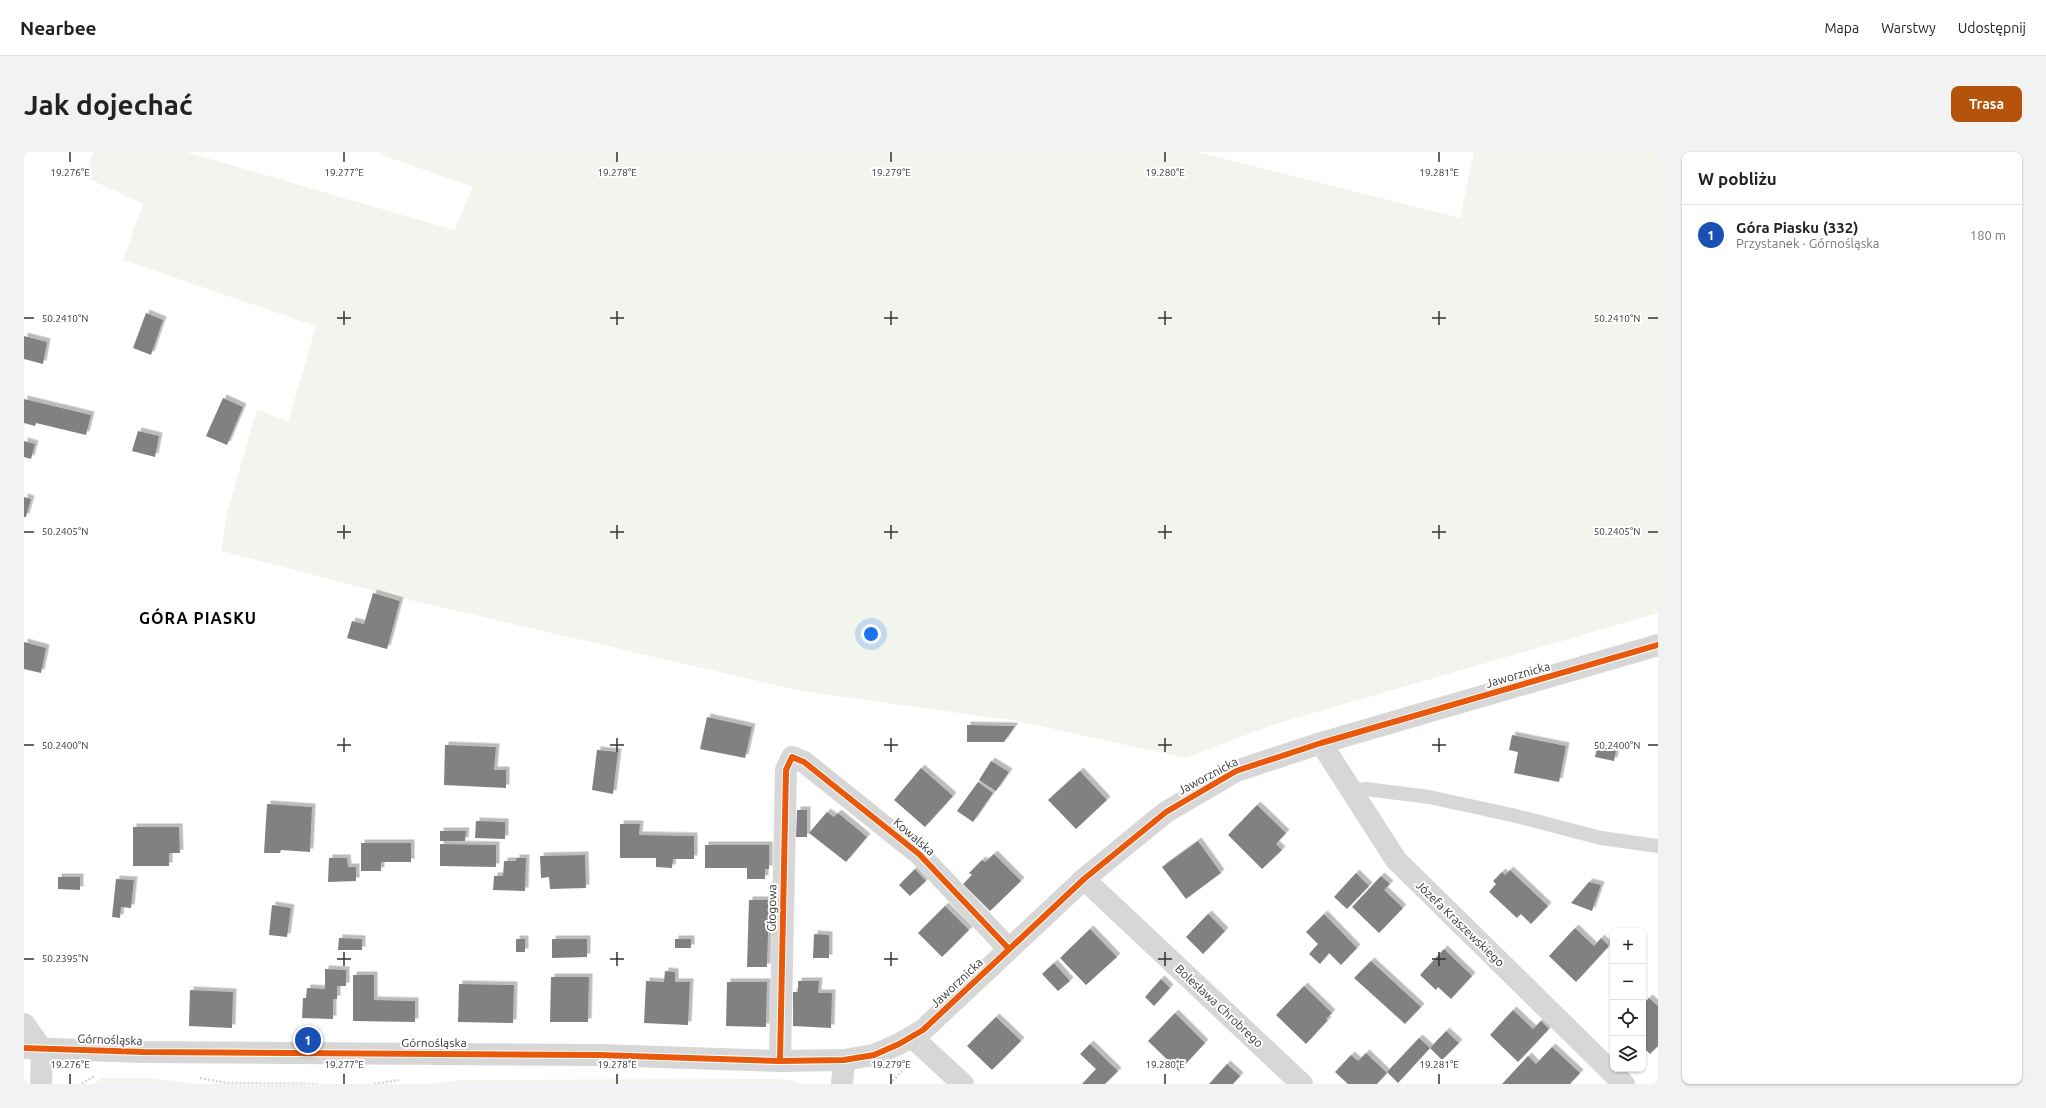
<!DOCTYPE html>
<html lang="pl">
<head>
<meta charset="utf-8">
<style>
  body { margin:0; font-family:Ubuntu,sans-serif; background:#f2f2f2; color:#222 }
  .controls { position:absolute; right:12px; bottom:12px; display:grid; overflow:hidden; border-radius:8px; box-shadow:0 1px 3px #0004 }
  .controls button { width:36px; height:36px; display:grid; place-items:center; padding:0; border:0; border-bottom:1px solid #e0e0e0; background:#fff; color:#222; font:20px sans-serif }
  .you { position:absolute; left:847px; top:482px; width:14px; height:14px; margin:-10px; border:3px solid #fff; border-radius:50%; background:#1a73e8; box-shadow:0 0 0 6px #1a73e833 }
  .badge { display:grid; place-items:center; width:26px; height:26px; border-radius:50%; background:#b45309; color:#fff; font-size:13px; font-weight:700 }
  .pin { position:absolute; translate:-50% -50%; border:2px solid #fff; box-shadow:0 1px 4px #0006 }
  .list { margin:0; padding:0; list-style:none }
  h2 { display:flex; justify-content:space-between; align-items:center; height:52px; margin:0; padding:0 16px; font-size:17px }
  h2 small { font-size:13px; font-weight:400; color:#767676 }
  .list li { display:grid; grid-template-columns:26px 1fr auto; gap:12px; align-items:center; box-sizing:border-box; height:60px; padding:0 16px; border-top:1px solid #e0e0e0 }
  .list b { display:block; font-size:15px; white-space:nowrap }
  .list p { margin:0; font-size:13px; white-space:nowrap; color:#767676 }
  .list em { font-size:13px; font-style:normal; color:#767676 }
  .icon { flex:none; width:22px; height:22px; fill:none; stroke:currentColor; stroke-width:2; stroke-linecap:round; stroke-linejoin:round }
  .map { position:relative; flex:none; width:1634px; height:932px; overflow:hidden; border-radius:8px }
  header { display:flex; align-items:center; gap:24px; box-sizing:border-box; height:56px; padding:0 20px; background:#fff; border-bottom:1px solid #e0e0e0 }
  header strong { font-size:19px }
  nav { display:flex; gap:22px; margin-inline-start:auto; font-size:14px }
  .intro { display:flex; align-items:center; justify-content:space-between; box-sizing:border-box; height:96px; padding:0 24px }
  h1 { margin:0; font-size:28px }
  .button { padding:10px 18px; border-radius:8px; background:#b45309; color:#fff; font-size:14px; font-weight:700 }
  main { display:flex; gap:24px; padding:0 24px }
  aside { flex:1; background:#fff; border-radius:8px; box-shadow:0 1px 3px #0004 }
  .map>svg:first-child { display:block }
  .green { fill:#f1f5ed }
  .building { fill:#818181; filter:url(#shadow) }
  .lines { fill:none; stroke-linecap:round; stroke-linejoin:round }
  .path { stroke:#d6d6d6; stroke-width:2.5; stroke-dasharray:2 2; stroke-linecap:butt }
  .service { stroke:#d7d7d7; stroke-width:14 }
  .minor { stroke:#d7d7d7; stroke-width:22 }
  .tertiary { stroke:#d7d7d7; stroke-width:22 }
  .cycleway-casing { stroke:#fff; stroke-width:8 }
  .cycleway { stroke:#e8590c; stroke-width:6 }
  .ticks { fill:none; stroke:#333; stroke-width:1.5 }
  .labels { text-anchor:middle; stroke-width:4; stroke-linejoin:round; paint-order:stroke }
  .street-label { font-size:12px; fill:#333; stroke:#fff }
  .district-label { font-size:16px; font-weight:bold; letter-spacing:1px; fill:#000; stroke:#fff }
  .ticks-label { font-size:10px; text-anchor:middle; fill:#333; stroke:#fff; stroke-width:4; stroke-linejoin:round; paint-order:stroke }
</style>
</head>
<body>
<header>
<strong>Nearbee</strong>
<nav><a>Mapa</a><a>Warstwy</a><a>Udostępnij</a></nav>
</header>
<div class="intro"><h1>Jak dojechać</h1><a class="button">Trasa</a></div>
<main>
<div class="map">
<svg width="1634" height="932" viewBox="0 0 1634 932">
  <defs>
    <filter id="shadow"><feDropShadow dx="3.5" dy="-3.5" stdDeviation="0" flood-color="#0004"/></filter>
  </defs>
  <rect width="100%" height="100%" fill="#fff"/>
  <g class="green">
    <polygon points="69,0 162,0 430,78 449,35 355,2 356,0 1173,0 1436,66 1450,0 1634,0 1634,461 1248,573 1162,606 993,569 777,539 378,446 197,399 203,361 233,257 264,270 292,174 99,108 119,52 61,25"/>
    <polygon points="78,926 126,926 174,932 68,932"/>
    <polygon points="751,927 767,928 776,932 403,932 437,928"/>
  </g>
  <g class="building">
    <polygon points="122,161 139,168 127,203 109,196"/>
    <polygon points="0,184 23,190 19,212 0,207"/>
    <polygon points="199,246 219,255 203,293 182,284"/>
    <polygon points="0,247 67,263 62,283 12,271 11,274 0,271"/>
    <polygon points="114,279 135,284 131,305 108,299"/>
    <polygon points="0,289 11,292 7,307 0,305"/>
    <polygon points="0,345 7,347 2,365 0,365"/>
    <polygon points="349,441 376,449 363,497 323,486 328,469 340,472"/>
    <polygon points="0,490 22,496 17,521 0,517"/>
    <polygon points="683,565 728,575 721,606 676,597"/>
    <polygon points="943,573 991,574 980,590 943,590"/>
    <polygon points="1488,583 1542,594 1535,630 1490,621 1494,600 1485,598"/>
    <polygon points="421,593 472,595 470,618 482,618 482,636 420,633"/>
    <polygon points="1573,595 1592,599 1590,609 1571,605"/>
    <polygon points="573,598 594,600 589,642 568,638"/>
    <polygon points="967,609 985,620 972,639 955,628"/>
    <polygon points="897,616 929,644 901,675 870,648"/>
    <polygon points="1056,619 1083,648 1052,677 1024,648"/>
    <polygon points="954,630 969,641 949,670 933,659"/>
    <polygon points="243,652 288,655 286,700 257,698 256,701 240,701"/>
    <polygon points="1233,653 1262,681 1252,692 1258,698 1238,717 1204,683"/>
    <polygon points="773,658 783,658 783,685 772,685"/>
    <polygon points="803,660 810,665 814,661 843,685 822,710 785,681"/>
    <polygon points="452,669 481,670 481,687 451,686"/>
    <polygon points="596,672 616,672 615,683 670,684 670,707 649,707 648,716 632,715 632,706 596,706"/>
    <polygon points="109,675 155,675 156,701 145,701 145,714 109,714"/>
    <polygon points="416,679 442,679 441,689 416,689"/>
    <polygon points="1174,689 1197,721 1162,747 1138,715"/>
    <polygon points="337,691 387,691 387,710 357,710 357,719 337,719"/>
    <polygon points="416,692 472,693 472,715 416,714"/>
    <polygon points="681,693 745,693 745,717 741,717 741,727 723,727 723,716 681,716"/>
    <polygon points="970,702 997,729 966,759 939,732 948,723 945,721 958,708 961,710"/>
    <polygon points="561,703 562,736 526,737 525,725 517,726 516,704"/>
    <polygon points="305,706 323,706 324,715 332,715 332,729 304,730"/>
    <polygon points="492,706 502,706 501,739 469,738 470,724 479,724 480,709 492,709"/>
    <polygon points="891,717 902,729 886,744 875,733"/>
    <polygon points="1486,718 1524,754 1507,772 1497,762 1493,766 1465,740 1472,732 1469,729 1478,720 1481,723"/>
    <polygon points="1332,721 1345,734 1323,757 1310,745"/>
    <polygon points="1357,724 1366,732 1360,738 1379,756 1355,781 1328,755"/>
    <polygon points="34,725 56,725 56,738 34,737"/>
    <polygon points="92,727 110,728 107,756 97,755 96,766 88,765"/>
    <polygon points="1565,730 1577,733 1568,759 1547,751"/>
    <polygon points="725,748 745,748 743,815 723,815"/>
    <polygon points="248,753 267,756 263,785 245,783"/>
    <polygon points="921,754 945,778 918,805 894,781"/>
    <polygon points="1184,762 1201,779 1179,802 1162,785"/>
    <polygon points="1300,762 1333,796 1317,813 1305,801 1296,812 1285,802 1294,792 1282,780"/>
    <polygon points="1551,776 1570,794 1577,786 1585,794 1552,830 1525,804"/>
    <polygon points="1066,777 1093,805 1062,833 1036,806"/>
    <polygon points="790,782 805,783 805,806 789,806"/>
    <polygon points="315,786 338,787 338,798 314,798"/>
    <rect x="492" y="787" width="9" height="13"/>
    <polygon points="528,787 563,787 563,805 528,806"/>
    <rect x="651" y="787" width="16" height="9"/>
    <polygon points="1420,797 1448,824 1427,847 1414,835 1412,838 1396,823"/>
    <polygon points="1347,809 1397,855 1381,872 1330,826"/>
    <polygon points="1030,811 1046,829 1034,839 1018,822"/>
    <polygon points="301,817 322,818 322,834 313,834 313,847 309,847 309,867 278,866 279,846 282,846 283,836 301,837"/>
    <polygon points="641,819 651,820 651,830 666,830 664,873 620,871 622,829 640,830"/>
    <polygon points="329,823 350,823 350,848 391,849 391,870 329,869"/>
    <polygon points="527,825 565,825 564,870 526,870"/>
    <polygon points="1137,827 1146,836 1130,854 1121,845"/>
    <polygon points="774,829 795,829 794,841 808,841 807,876 769,874 769,840 774,840"/>
    <polygon points="703,830 743,830 742,875 702,874"/>
    <polygon points="435,832 490,833 489,871 434,870"/>
    <polygon points="1280,834 1308,861 1302,867 1304,868 1282,892 1252,863"/>
    <polygon points="166,838 209,840 208,876 165,874"/>
    <polygon points="1625,846 1634,854 1634,894 1626,902 1619,895 1619,852"/>
    <polygon points="1489,858 1509,877 1517,869 1525,877 1494,910 1466,883"/>
    <polygon points="1151,861 1181,891 1155,919 1124,889"/>
    <polygon points="972,865 997,889 968,918 943,894"/>
    <polygon points="1422,879 1435,891 1418,908 1406,896"/>
    <polygon points="1395,886 1406,896 1374,931 1363,920"/>
    <polygon points="1066,892 1094,919 1081,932 1058,932 1072,917 1056,902"/>
    <polygon points="1528,895 1556,921 1546,932 1478,932 1504,904 1512,912"/>
    <polygon points="1342,901 1363,921 1353,932 1324,932 1311,920 1327,903 1334,909"/>
    <polygon points="1203,912 1216,924 1209,932 1185,932"/>
  </g>
  <g class="lines">
    <g class="path">
      <polyline points="176,926 202,931 295,932"/>
      <polyline points="58,932 70,924"/>
      <polyline points="350,932 375,928"/>
      <polyline points="866,932 880,917"/>
    </g>
    <polyline class="service" points="1327,639 1342,637 1405,645 1488,663 1577,686 1634,694"/>
    <g class="minor">
      <polyline points="1297,591 1372,708 1600,932"/>
      <polyline points="1060,727 1278,932"/>
      <polyline points="888,885 939,932"/>
      <polyline points="756,909 762,618 768,605 780,610 895,702 985,797"/>
    </g>
    <g class="tertiary">
      <polyline points="0,872 18,897"/>
      <polyline points="0,896 119,900 576,903 756,909 820,908 850,903 875,892 899,878 1060,727 1142,660 1212,619 1297,591 1634,493"/>
      <polyline points="17,932 18,897"/>
      <polyline points="818,932 820,908"/>
    </g>
    <defs>
      <g id="cycleway">
        <polyline points="0,896 119,900 576,903 756,909 820,908 850,903 875,892 899,878 1060,727 1142,660 1212,619 1297,591 1634,493"/>
        <polyline points="756,909 762,618 768,605 780,610 895,702 985,797"/>
      </g>
    </defs>
    <use href="#cycleway" class="cycleway-casing"/>
    <use href="#cycleway" class="cycleway"/>
  </g>
  <path class="ticks" d="M 46,0 L 46,10M 320,0 L 320,10M 593,0 L 593,10M 867,0 L 867,10M 1141,0 L 1141,10M 1415,0 L 1415,10M 320,159 L 320,173M 593,159 L 593,173M 867,159 L 867,173M 1141,159 L 1141,173M 1415,159 L 1415,173M 0,166 L 10,166M 313,166 L 327,166M 586,166 L 600,166M 860,166 L 874,166M 1134,166 L 1148,166M 1408,166 L 1422,166M 1624,166 L 1634,166M 320,373 L 320,387M 593,373 L 593,387M 867,373 L 867,387M 1141,373 L 1141,387M 1415,373 L 1415,387M 0,380 L 10,380M 313,380 L 327,380M 586,380 L 600,380M 860,380 L 874,380M 1134,380 L 1148,380M 1408,380 L 1422,380M 1624,380 L 1634,380M 320,586 L 320,600M 593,586 L 593,600M 867,586 L 867,600M 1141,586 L 1141,600M 1415,586 L 1415,600M 0,593 L 10,593M 313,593 L 327,593M 586,593 L 600,593M 860,593 L 874,593M 1134,593 L 1148,593M 1408,593 L 1422,593M 1624,593 L 1634,593M 320,800 L 320,814M 593,800 L 593,814M 867,800 L 867,814M 1141,800 L 1141,814M 1415,800 L 1415,814M 0,807 L 10,807M 313,807 L 327,807M 586,807 L 600,807M 860,807 L 874,807M 1134,807 L 1148,807M 1408,807 L 1422,807M 46,922 L 46,932M 320,922 L 320,932M 593,922 L 593,932M 867,922 L 867,932M 1141,922 L 1141,932M 1415,922 L 1415,932"/>
  <g class="labels">
    <g class="street-label">
      <text transform="translate(1494 523) rotate(-16)" y="4">Jaworznicka</text>
      <text transform="translate(1184 624) rotate(-28)" y="4">Jaworznicka</text>
      <text transform="translate(890 685) rotate(41)" y="4">Kowalska</text>
      <text transform="translate(748 756) rotate(-89)" y="4">Głogowa</text>
      <text transform="translate(1436 772) rotate(44)" y="4">Józefa Kraszewskiego</text>
      <text transform="translate(933 831) rotate(-43)" y="4">Jaworznicka</text>
      <text transform="translate(1195 854) rotate(43)" y="4">Bolesława Chrobrego</text>
      <text transform="translate(86 888) rotate(2)" y="4">Górnośląska</text>
      <text x="410" y="895">Górnośląska</text>
    </g>
    <g class="district-label">
      <text x="174" y="472">GÓRA PIASKU</text>
    </g>
  </g>
  <g class="ticks-label">
    <text x="46" y="24">19.276°E</text>
    <text x="320" y="24">19.277°E</text>
    <text x="593" y="24">19.278°E</text>
    <text x="867" y="24">19.279°E</text>
    <text x="1141" y="24">19.280°E</text>
    <text x="1415" y="24">19.281°E</text>
    <text x="41" y="170">50.2410°N</text>
    <text x="1593" y="170">50.2410°N</text>
    <text x="41" y="383">50.2405°N</text>
    <text x="1593" y="383">50.2405°N</text>
    <text x="41" y="597">50.2400°N</text>
    <text x="1593" y="597">50.2400°N</text>
    <text x="41" y="810">50.2395°N</text>
    <text x="46" y="916">19.276°E</text>
    <text x="320" y="916">19.277°E</text>
    <text x="593" y="916">19.278°E</text>
    <text x="867" y="916">19.279°E</text>
    <text x="1141" y="916">19.280°E</text>
    <text x="1415" y="916">19.281°E</text>
  </g>
</svg>
<div class="controls">
<button>+</button>
<button>−</button>
<button><svg class="icon" aria-label="locate" viewBox="0 0 24 24"><circle cx="12" cy="12" r="6"/><path d="M12 2v4M12 18v4M2 12h4M18 12h4"/></svg></button>
<button><svg class="icon" aria-label="layers" viewBox="0 0 24 24"><path d="M12 4l9 5-9 5-9-5zM3 14l9 5 9-5"/></svg></button>
</div>
<div class="you"></div>
<div class="pin badge" style="left:284px;top:888px;background:#1a4fb4">1</div>
</div>
<aside>
<h2>W pobliżu<small></small></h2>
<ul class="list">
<li><span class="badge" style="background:#1a4fb4">1</span><div><b>Góra Piasku (332)</b><p>Przystanek · Górnośląska</p></div><em>180 m</em></li>
</ul>
</aside>
</main>
</body>
</html>
